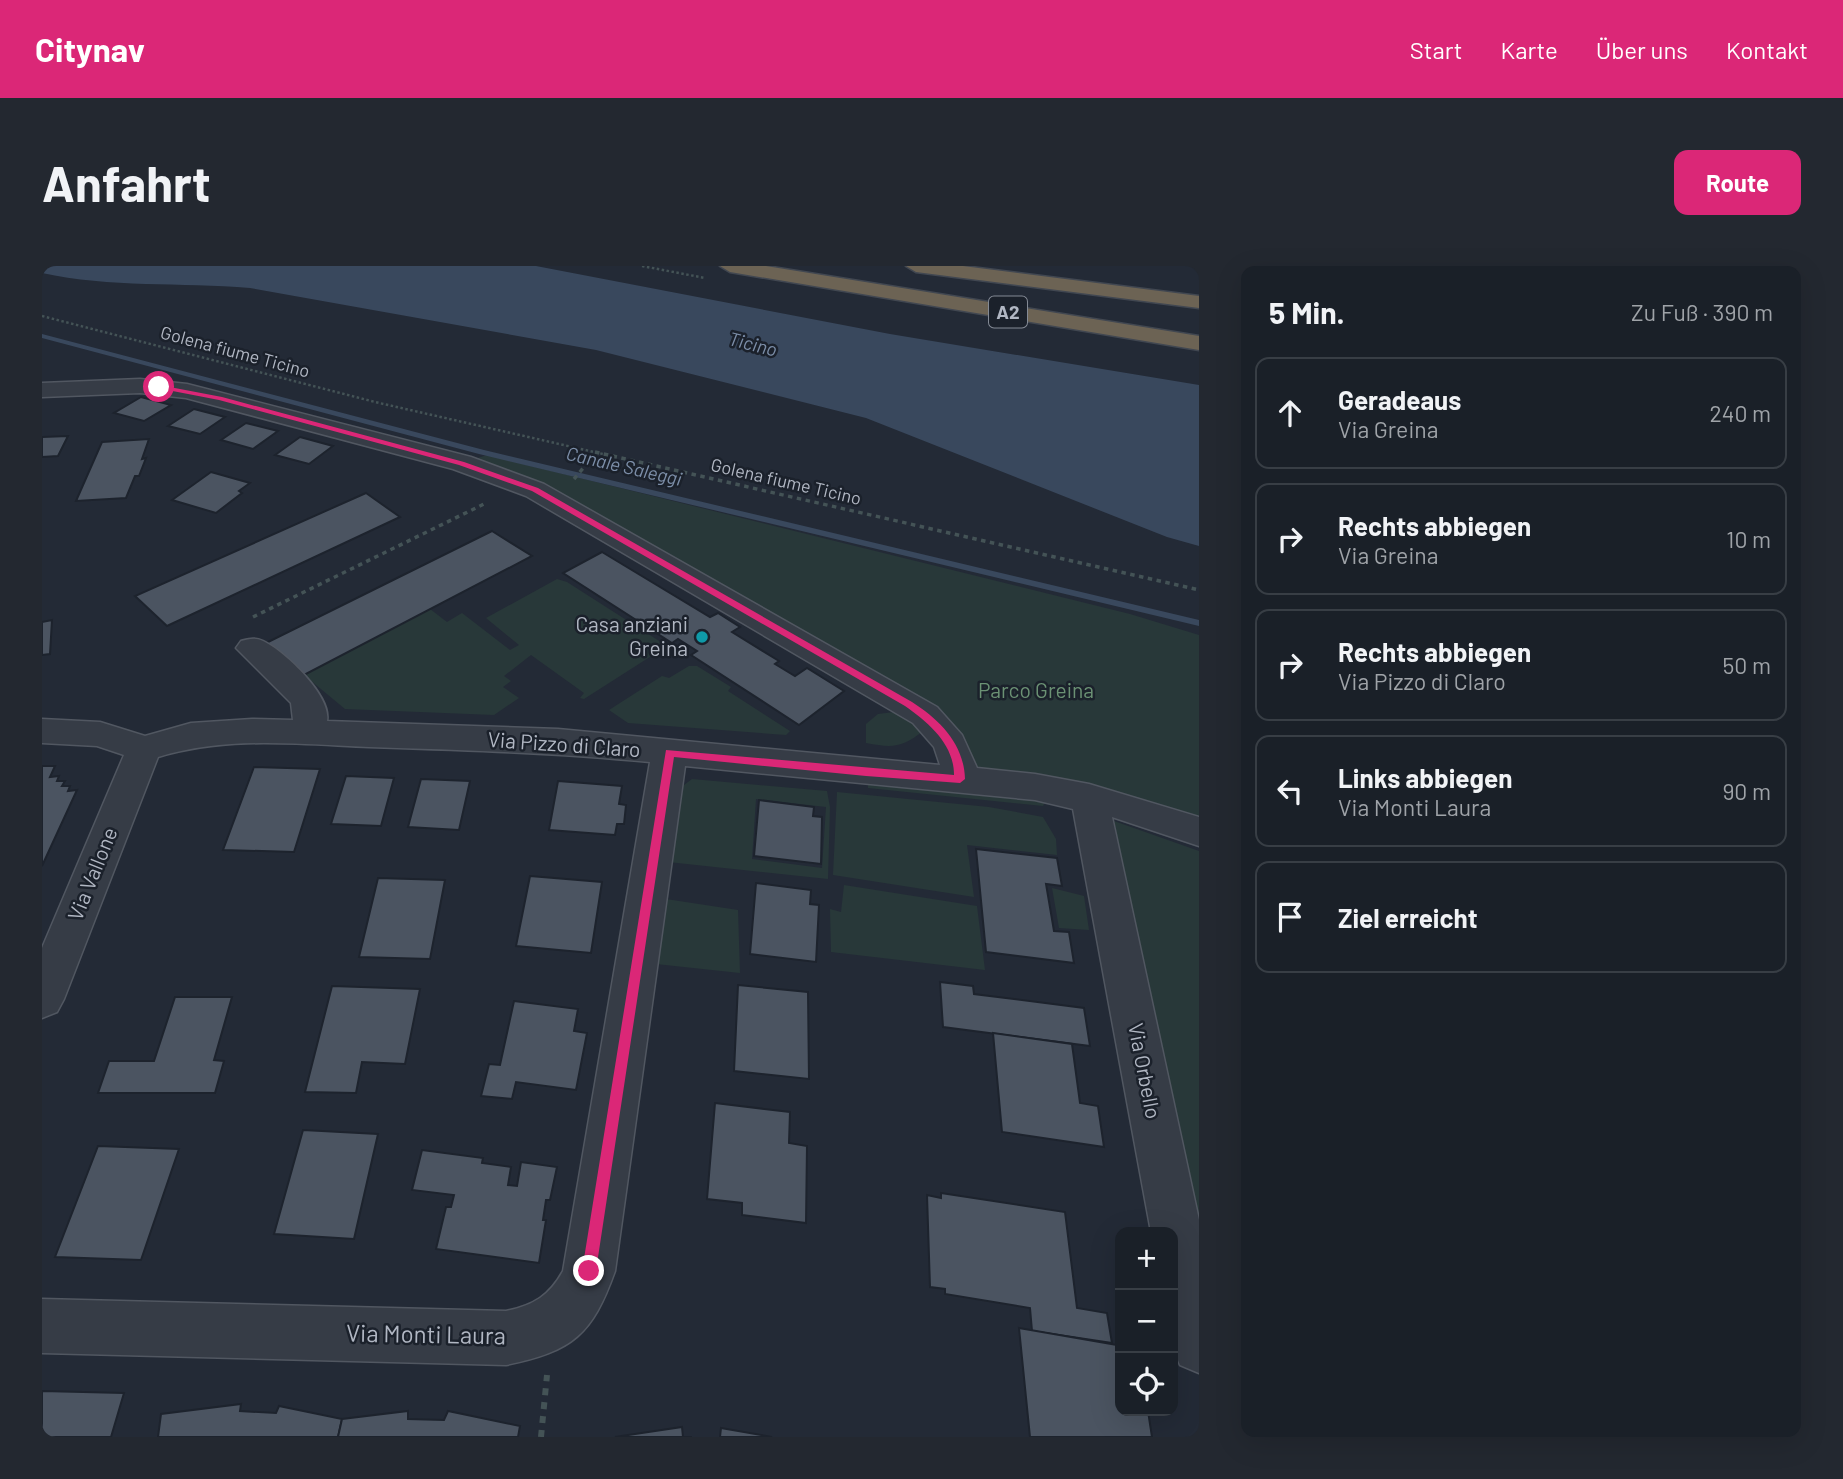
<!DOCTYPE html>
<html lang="de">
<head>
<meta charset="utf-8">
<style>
  body { margin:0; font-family:Barlow,sans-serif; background:#232830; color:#f1f3f6 }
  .controls { position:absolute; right:21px; bottom:21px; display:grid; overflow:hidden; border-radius:14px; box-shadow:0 7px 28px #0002 }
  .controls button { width:63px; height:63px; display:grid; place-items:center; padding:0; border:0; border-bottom:2px solid #383e45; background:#1a2028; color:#f1f3f6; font:35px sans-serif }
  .stop { position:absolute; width:21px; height:21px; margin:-16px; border:5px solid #db2777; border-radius:50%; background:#fff }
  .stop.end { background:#db2777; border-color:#fff; box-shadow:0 2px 7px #0008 }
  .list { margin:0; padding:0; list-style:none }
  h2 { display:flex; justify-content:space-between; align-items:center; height:91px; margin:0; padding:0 28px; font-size:30px }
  h2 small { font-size:23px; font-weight:400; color:#9fa3a8 }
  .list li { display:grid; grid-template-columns:46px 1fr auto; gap:21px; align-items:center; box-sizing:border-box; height:112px; margin:0 14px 14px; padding:0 14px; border:2px solid #383e45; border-radius:14px }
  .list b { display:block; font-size:26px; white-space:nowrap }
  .list p { margin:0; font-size:23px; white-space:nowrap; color:#9fa3a8 }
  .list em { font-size:23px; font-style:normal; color:#9fa3a8 }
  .icon { flex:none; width:38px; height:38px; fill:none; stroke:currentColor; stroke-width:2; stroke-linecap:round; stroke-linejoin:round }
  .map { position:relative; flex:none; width:1157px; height:1171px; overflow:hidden; border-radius:14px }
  header { display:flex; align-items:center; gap:42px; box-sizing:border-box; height:98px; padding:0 35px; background:#db2777; color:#fff }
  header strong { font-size:33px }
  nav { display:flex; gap:38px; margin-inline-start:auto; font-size:24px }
  .intro { display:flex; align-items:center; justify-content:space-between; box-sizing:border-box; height:168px; padding:0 42px }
  h1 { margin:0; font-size:49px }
  .button { padding:18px 32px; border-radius:14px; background:#db2777; color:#fff; font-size:24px; font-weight:700 }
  main { display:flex; gap:42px; padding:0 42px }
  aside { flex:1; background:#1a2028; border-radius:14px; box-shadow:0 7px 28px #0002 }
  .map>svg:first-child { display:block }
  .green { fill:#283839; fill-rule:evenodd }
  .water { fill:#39485d }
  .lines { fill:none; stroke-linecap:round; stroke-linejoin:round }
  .stream { fill:#39485d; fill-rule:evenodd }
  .building { fill:#4b5461; stroke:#1d232d; stroke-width:2 }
  .minor-casing { stroke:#515761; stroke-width:3 }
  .highway-casing { stroke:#414751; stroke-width:3 }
  .path-far2 { stroke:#445356; stroke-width:2.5; stroke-dasharray:2.5 2.5; stroke-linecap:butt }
  .path-far1 { stroke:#445356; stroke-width:3.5; stroke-dasharray:4.5 4.5; stroke-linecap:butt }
  .path { stroke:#445356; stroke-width:6; stroke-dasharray:7 7; stroke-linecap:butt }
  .minor { fill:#363c46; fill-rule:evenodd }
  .highway { fill:#6c6354; fill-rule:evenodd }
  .route { fill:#db2777 }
  .culture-dot { fill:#0f9aa8; stroke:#1b212b; stroke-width:2.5 }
  .labels { text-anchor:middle; stroke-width:5; stroke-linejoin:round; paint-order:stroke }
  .far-street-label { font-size:18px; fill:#b1b7c3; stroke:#1b212b }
  .shield { fill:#1b212b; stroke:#848a95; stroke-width:2 }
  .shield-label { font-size:19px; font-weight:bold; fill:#b1b7c3 }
  .far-water-label { font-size:19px; font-style:italic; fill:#7c8ea8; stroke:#1b212b }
  .poi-label { font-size:21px; fill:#b1b7c3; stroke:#1b212b; text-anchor:end }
  .park-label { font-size:21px; fill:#6b9174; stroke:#1b212b }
  .street-label { font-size:21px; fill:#b1b7c3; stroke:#1b212b }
  .near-street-label { font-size:24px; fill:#b1b7c3; stroke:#1b212b }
</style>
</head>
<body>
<header>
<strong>Citynav</strong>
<nav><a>Start</a><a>Karte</a><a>Über uns</a><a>Kontakt</a></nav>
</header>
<div class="intro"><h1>Anfahrt</h1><a class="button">Route</a></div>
<main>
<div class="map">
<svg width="1157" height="1171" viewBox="0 0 1157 1171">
  <rect width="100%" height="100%" fill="#232a36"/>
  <g class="green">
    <polygon points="445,189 1088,348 1157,369 1157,565 918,513 910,479 510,232 420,197"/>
    <polygon points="515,313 525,316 625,380 542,433 538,432 542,427 489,389 462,410 469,415 461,421 477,432 452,449 303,443 262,409 388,343 405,356 420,347 468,384 477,379 444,352"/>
    <polygon points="647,400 655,400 689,421 686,425 748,465 744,469 586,457 567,444 620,410 627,412"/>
    <path d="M 860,445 L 881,465 C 860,482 850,482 824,477 L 824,458 L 836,448 Z"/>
    <path d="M 650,513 L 785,525 L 788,541 L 786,613 L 626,596 L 638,522 ZM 714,533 L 784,541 L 780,602 L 710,593 Z"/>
    <polygon points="826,515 1004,534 1001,540 826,522"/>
    <polygon points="795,526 947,541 1001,551 1014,573 1015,589 925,579 932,631 791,609"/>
    <polygon points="1072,555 1157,585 1157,961 1108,740"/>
    <polygon points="802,619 935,640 943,704 789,686 788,643 799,646"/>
    <polygon points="1010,622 1042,630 1047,664 1017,662"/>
    <polygon points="624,633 696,644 698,707 614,698"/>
  </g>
  <path class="water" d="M 0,0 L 494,0 L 848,68 L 1157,119 L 1157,280 L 1125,271 L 824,152 L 554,84 L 208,22 C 139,16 68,22 0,7 Z"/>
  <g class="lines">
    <polygon class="stream" points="0,68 442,184 1157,354 1157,360 437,188 0,72"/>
  </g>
  <g class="building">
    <polygon points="99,131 129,139 102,155 72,147"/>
    <polygon points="152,143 183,151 158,168 126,160"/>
    <polygon points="204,157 236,165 211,183 179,174"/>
    <polygon points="26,170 16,190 0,191 0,171"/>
    <polygon points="258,171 291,180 267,198 233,189"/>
    <polygon points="107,173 100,193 104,192 97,210 93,210 84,232 34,235 60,176"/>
    <polygon points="169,206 208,217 197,225 200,227 174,247 130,234"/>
    <polygon points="324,227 358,251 125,360 93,330"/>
    <polygon points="450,265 490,290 262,409 224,377"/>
    <polygon points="560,286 668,351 676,347 698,361 690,366 737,395 733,398 753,410 765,402 802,425 757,459 649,389 655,385 636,373 630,377 521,307"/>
    <polygon points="10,354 8,388 0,389 0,356"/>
    <polygon points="0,500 13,500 8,511 17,510 15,515 23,515 20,520 28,520 26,525 35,524 0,600"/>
    <polygon points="212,501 278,503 252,586 181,584"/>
    <polygon points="304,510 352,512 339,560 289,558"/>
    <polygon points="379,513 428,515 417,564 366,561"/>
    <polygon points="516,515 580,520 577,538 584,539 582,558 575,558 573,569 507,564"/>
    <polygon points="717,534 772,541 771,550 780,551 779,598 712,590"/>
    <polygon points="934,583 1015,592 1020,620 1004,618 1012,665 1027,666 1032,697 944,686"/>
    <polygon points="488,610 560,616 549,687 474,680"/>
    <polygon points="336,612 403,614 388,693 317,691"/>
    <polygon points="714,617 769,624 768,638 777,639 774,696 708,688"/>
    <polygon points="898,716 931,720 932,728 1042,742 1048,780 901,761"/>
    <polygon points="696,719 766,726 767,813 692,805"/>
    <polygon points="290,720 378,723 363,798 320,796 314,827 263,826"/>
    <polygon points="133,731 190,731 172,794 182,795 173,827 56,827 67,795 112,795"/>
    <polygon points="472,735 536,743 532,765 545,767 534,824 474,816 470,833 439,830 447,798 458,799"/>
    <polygon points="951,767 1030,778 1038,837 1056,840 1062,881 960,866"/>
    <polygon points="673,837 748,846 747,877 765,880 764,957 700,949 700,937 665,933"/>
    <polygon points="261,864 336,868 312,973 232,968"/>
    <polygon points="56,880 137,883 99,994 13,991"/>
    <polygon points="380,884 441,892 440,897 469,901 466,919 475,920 479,896 515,901 508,934 504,934 501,954 504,954 497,997 394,983 404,941 409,941 412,929 370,924"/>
    <polygon points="899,927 1023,946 1035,1042 1065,1047 1070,1077 990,1065 988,1042 903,1028 903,1023 888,1021 885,929 899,932"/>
    <polygon points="977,1062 1075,1079 1078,1103 1078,1145 1106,1145 1110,1171 988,1171"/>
    <polygon points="0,1125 82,1127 69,1171 0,1171"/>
    <polygon points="199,1138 198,1145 234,1147 237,1140 300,1153 296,1171 116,1171 119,1148"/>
    <polygon points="366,1145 366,1153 402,1154 406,1145 478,1160 476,1171 296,1171 300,1153"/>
    <polygon points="640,1161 641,1171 650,1171 573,1171"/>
    <polygon points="679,1162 730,1171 678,1171"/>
  </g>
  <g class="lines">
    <defs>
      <path id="minor" d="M 98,113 L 145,118 L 429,191 L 502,218 L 895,441 L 920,469 L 935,502 L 993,508 L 1047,518 L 1157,551 L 1157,580 L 1070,551 L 1157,954 L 1157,1107 L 1138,1099 L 1131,1082 L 1131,966 L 1109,966 L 1031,543 L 993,534 L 643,500 L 573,1005 C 550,1069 531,1085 464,1099 L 0,1087 L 0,1033 L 464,1045 C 492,1039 507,1030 521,1005 L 608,496 C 514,487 421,484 327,481 C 256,478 185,470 116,491 L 22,733 L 15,746 L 0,752 L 0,682 L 82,489 L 55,480 L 0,477 L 0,453 L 58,456 L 103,470 L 149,457 L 210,453 L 251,454 L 249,437 L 194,382 L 199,375 C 207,373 213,371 221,375 C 242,385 290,430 285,455 L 516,463 L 898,499 L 892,481 L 871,457 L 484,230 L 411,203 L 144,132 L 98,127 L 0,131 L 0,117 Z"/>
      <g id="highway">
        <polygon points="678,0 724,0 1157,70 1157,84 688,6"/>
        <polygon points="864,0 921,0 1157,30 1157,42 874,6"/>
      </g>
    </defs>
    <use href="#minor" class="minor-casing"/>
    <use href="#highway" class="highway-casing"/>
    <g class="path-far2">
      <polyline points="600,0 663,12"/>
      <polyline points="0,50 333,136 561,188"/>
    </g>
    <g class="path-far1">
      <polyline points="553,186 1157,324"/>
      <polyline points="532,213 553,188"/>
      <polyline points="211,351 442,238"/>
    </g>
    <polyline class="path" points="499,1171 505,1109"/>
    <use href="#minor" class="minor"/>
    <use href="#highway" class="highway"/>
  </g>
  <path class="route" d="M 117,119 L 180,131 L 422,196 L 496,222 L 870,436 C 898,454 922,478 923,513 L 918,517 L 824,510 L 632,491 L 553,1011 L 547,1013 L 542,1011 L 540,1005 L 624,484 L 912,509 C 912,478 887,457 863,440 L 490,225 L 417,199 L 177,134 L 115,122 Z"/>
  <circle class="culture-dot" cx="660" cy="371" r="7"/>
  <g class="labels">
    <g class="far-street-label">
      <text transform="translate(193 86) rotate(15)" y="6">Golena fiume Ticino</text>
      <text transform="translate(744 216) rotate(13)" y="6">Golena fiume Ticino</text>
    </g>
    <rect class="shield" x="947" y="30.5" width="38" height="31" rx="5"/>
    <g class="shield-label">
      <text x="966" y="53">A2</text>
    </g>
    <g class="far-water-label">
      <text transform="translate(711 78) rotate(14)" y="7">Ticino</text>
      <text transform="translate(582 200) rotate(13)" y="7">Canale Saleggi</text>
    </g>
    <g class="poi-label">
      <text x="646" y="366">Casa anziani<tspan x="646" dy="24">Greina</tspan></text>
    </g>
    <g class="park-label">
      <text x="994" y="432">Parco Greina</text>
    </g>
    <g class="street-label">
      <text transform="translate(522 479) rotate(4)" y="7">Via Pizzo di Claro</text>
      <text transform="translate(51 608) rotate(-68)" y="7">Via Vallone</text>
      <text transform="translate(1102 805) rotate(79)" y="7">Via Orbello</text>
    </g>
    <g class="near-street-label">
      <text transform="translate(384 1069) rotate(1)" y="8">Via Monti Laura</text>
    </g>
  </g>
</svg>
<div class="controls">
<button>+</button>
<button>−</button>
<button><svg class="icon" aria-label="locate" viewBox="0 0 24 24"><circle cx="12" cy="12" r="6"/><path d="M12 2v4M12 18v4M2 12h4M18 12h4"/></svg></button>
</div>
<div class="stop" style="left:117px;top:121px"></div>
<div class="stop end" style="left:547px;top:1005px"></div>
</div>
<aside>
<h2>5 Min.<small>Zu Fuß · 390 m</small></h2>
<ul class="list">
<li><svg class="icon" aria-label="ahead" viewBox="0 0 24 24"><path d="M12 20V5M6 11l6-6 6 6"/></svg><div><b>Geradeaus</b><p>Via Greina</p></div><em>240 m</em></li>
<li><svg class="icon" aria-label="right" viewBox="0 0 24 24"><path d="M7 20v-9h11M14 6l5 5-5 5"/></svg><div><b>Rechts abbiegen</b><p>Via Greina</p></div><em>10 m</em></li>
<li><svg class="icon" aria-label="right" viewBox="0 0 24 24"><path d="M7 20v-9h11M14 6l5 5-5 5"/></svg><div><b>Rechts abbiegen</b><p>Via Pizzo di Claro</p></div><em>50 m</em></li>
<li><svg class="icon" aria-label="left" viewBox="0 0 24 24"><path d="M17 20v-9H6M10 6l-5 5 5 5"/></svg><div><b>Links abbiegen</b><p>Via Monti Laura</p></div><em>90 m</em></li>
<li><svg class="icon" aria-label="arrive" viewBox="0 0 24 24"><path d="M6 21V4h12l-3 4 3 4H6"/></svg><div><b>Ziel erreicht</b></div></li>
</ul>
</aside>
</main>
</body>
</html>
